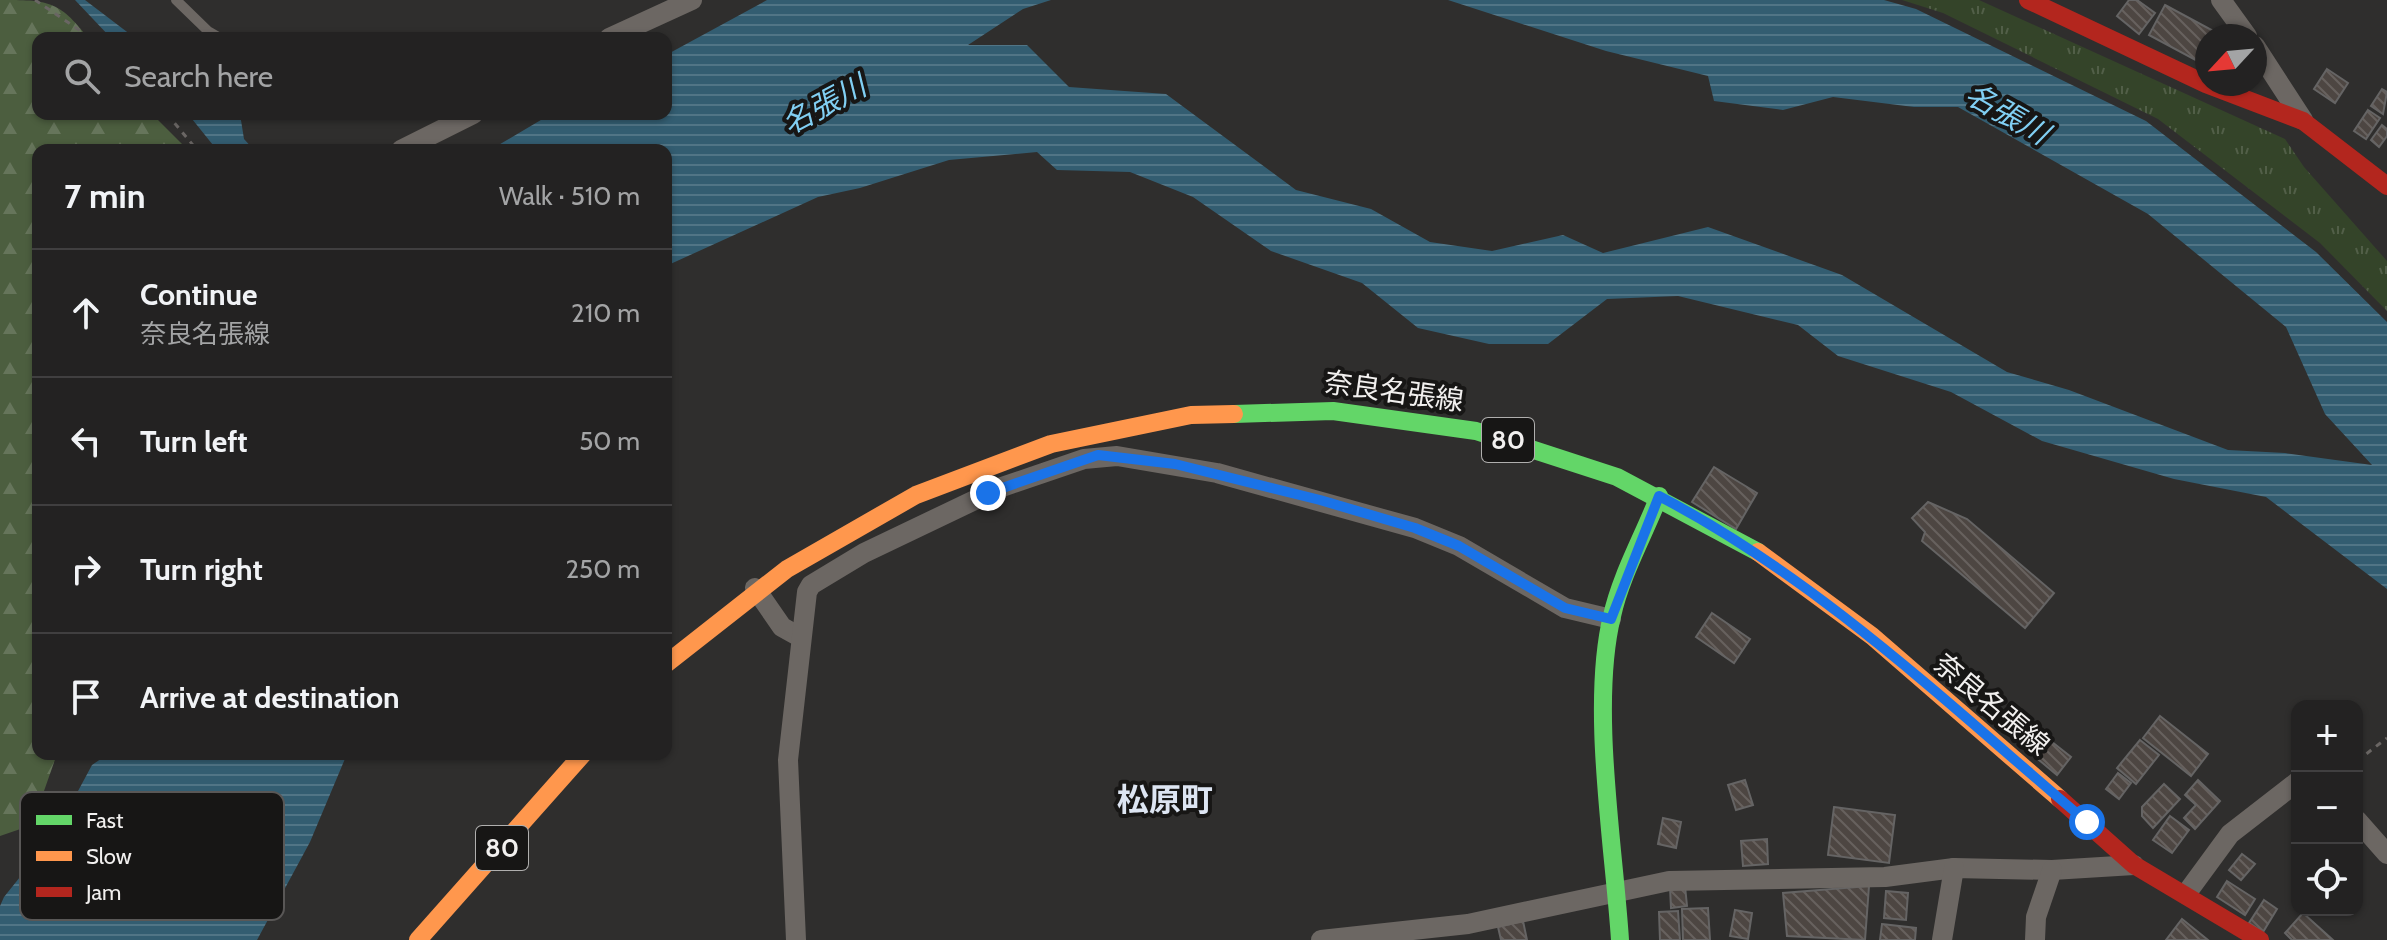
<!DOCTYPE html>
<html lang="en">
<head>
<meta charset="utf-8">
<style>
  body { margin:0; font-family:Cabin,"Noto Sans JP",sans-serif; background:#2b2a2a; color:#f1f3f6 }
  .controls { position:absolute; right:24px; bottom:24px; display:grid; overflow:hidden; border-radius:16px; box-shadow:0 2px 6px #0004 }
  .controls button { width:72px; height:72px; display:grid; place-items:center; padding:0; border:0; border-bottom:2px solid #403f40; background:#232222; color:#f1f3f6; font:40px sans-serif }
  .compass { position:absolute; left:2195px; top:24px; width:72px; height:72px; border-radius:50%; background:#232222; box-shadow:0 2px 6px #0004; rotate:244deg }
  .stop { position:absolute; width:24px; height:24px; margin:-18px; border:6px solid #1a73e8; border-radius:50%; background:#fff }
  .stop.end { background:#1a73e8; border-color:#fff; box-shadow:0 2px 8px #0008 }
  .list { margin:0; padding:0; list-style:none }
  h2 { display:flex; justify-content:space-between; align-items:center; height:104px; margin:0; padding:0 32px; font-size:34px }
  h2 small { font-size:26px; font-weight:400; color:#a3a4a5 }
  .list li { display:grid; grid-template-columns:52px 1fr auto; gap:24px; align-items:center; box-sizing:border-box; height:128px; padding:0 32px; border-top:2px solid #403f40 }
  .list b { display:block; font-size:30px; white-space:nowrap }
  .list p { margin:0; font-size:26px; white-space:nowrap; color:#a3a4a5 }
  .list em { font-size:26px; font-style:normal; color:#a3a4a5 }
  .icon { flex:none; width:44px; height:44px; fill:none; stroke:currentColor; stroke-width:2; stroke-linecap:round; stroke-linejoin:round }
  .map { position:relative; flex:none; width:2387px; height:940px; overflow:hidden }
  .search { position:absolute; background:#232222; box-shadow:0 2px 6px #0004; left:32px; top:32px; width:640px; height:88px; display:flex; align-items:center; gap:20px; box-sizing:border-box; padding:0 28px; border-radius:16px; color:#a3a4a5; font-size:30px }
  .panel { position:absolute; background:#232222; box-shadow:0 2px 6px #0004; left:32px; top:144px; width:640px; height:616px; border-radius:16px }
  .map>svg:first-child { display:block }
  .grass { fill:url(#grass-tufts) }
  .forest { fill:url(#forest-firs) }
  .water { fill:url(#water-rules) }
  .building { fill:url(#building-back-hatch); stroke:#656464; stroke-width:2 }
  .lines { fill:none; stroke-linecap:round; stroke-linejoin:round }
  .path { stroke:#6a6664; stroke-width:3; stroke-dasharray:6 6; stroke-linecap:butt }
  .lane { stroke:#6c6763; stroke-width:10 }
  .street { stroke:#6c6763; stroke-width:20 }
  .fast { stroke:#63d668; stroke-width:18 }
  .slow { stroke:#ff974d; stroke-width:18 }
  .jam { stroke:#b3261e; stroke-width:18 }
  .route { stroke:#1a73e8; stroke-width:10 }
  .labels { text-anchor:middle; stroke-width:8; stroke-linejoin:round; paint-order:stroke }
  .shield { fill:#171615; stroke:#b0afae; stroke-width:2 }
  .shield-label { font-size:26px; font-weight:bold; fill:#f2f0ef }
  .street-label { font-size:28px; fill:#f2f0ef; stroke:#171615 }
  .water-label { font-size:30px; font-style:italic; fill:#81cff3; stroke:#171615 }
  .quarter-label { font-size:32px; font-weight:bold; fill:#dde5f2; stroke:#171615 }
  .key { fill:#171615; stroke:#595756; stroke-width:2 }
  .key-label { font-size:22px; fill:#f2f0ef }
</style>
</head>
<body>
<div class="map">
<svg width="2387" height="940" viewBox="0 0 2387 940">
  <defs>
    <pattern id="grass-tufts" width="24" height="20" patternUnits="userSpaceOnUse" patternTransform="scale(2)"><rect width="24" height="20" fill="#344429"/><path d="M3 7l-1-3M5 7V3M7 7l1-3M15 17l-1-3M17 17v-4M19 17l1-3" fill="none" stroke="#525f48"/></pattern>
    <pattern id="forest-firs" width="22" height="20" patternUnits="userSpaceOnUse" patternTransform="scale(2)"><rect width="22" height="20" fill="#4c5e3f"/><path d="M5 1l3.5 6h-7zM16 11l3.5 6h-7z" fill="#66755b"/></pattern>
    <pattern id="water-rules" width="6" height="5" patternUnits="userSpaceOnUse" patternTransform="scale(2)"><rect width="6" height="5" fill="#335d71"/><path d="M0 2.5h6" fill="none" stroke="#517586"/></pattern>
    <pattern id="building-back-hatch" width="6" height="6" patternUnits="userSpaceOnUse" patternTransform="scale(2)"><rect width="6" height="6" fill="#4d4642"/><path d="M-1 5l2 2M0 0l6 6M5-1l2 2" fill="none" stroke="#67615e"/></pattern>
  </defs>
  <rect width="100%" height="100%" fill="#2f2e2d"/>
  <polygon class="grass" points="1902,0 1979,0 2285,139 2304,167 2387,261 2387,311 2320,243 2158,119 1943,13"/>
  <path class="forest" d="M 0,0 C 47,0 59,0 88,38 L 38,38 L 38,114 L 152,114 L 188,150 L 38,150 L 38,754 L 57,754 L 32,825 L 0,836 Z"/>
  <g class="water">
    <polygon points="75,0 85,0 135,38 111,38"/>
    <polygon points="767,0 1051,0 1023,9 968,45 1027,45 1069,87 1166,94 1296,190 1371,209 1430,242 1492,251 1563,235 1603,253 1708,227 1842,275 2007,372 2069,390 2228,450 2285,453 2372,465 2325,414 2286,327 2148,214 1958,107 1914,107 1833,97 1783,110 1714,101 1708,76 1606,51 1448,0 1884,0 1916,9 2146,121 2316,252 2387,322 2387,589 2266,497 2174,479 2042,441 1951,392 1838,356 1798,325 1678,296 1607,299 1548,344 1489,344 1418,328 1362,283 1271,251 1193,197 1130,172 1057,170 1037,152 949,160 860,188 818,197 666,266 666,150 490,150 551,114 666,114 666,55"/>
    <polygon points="188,114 240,114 244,139 254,150 217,150"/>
    <polygon points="108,754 347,754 310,842 257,940 0,940 0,906 4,897 56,832 92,765"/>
  </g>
  <g class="building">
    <polygon points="2129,0 2137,0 2155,13 2139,34 2117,16"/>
    <polygon points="2165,5 2219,34 2207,36 2203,64 2149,35"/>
    <polygon points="2327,69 2348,83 2335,103 2314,89"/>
    <polygon points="2382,89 2387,92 2383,114 2371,106"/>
    <polygon points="2368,110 2380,118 2366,139 2354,131"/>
    <polygon points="2382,125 2387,129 2387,136 2379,147 2371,140"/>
    <polygon points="1714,467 1757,493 1736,529 1692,502"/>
    <polygon points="1928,502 1967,519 2054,593 2025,628 1922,541 1925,532 1912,518"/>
    <polygon points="1712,613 1750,639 1734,663 1696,637"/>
    <polygon points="2160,716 2208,754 2191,776 2143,738"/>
    <polygon points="2047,738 2071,757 2057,775 2033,755"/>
    <polygon points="2140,740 2159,755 2136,784 2117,768"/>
    <polygon points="2118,773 2131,783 2119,799 2106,789"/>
    <polygon points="1745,780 1753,805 1736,810 1728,785"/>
    <polygon points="2198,780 2220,801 2195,829 2184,818 2196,805 2185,795"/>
    <polygon points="2164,784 2180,799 2153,828 2142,816 2142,807"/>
    <polygon points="1834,807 1895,815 1889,863 1828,855"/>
    <polygon points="2170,816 2189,830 2172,853 2153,840"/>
    <polygon points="1663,818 1681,822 1676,848 1658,844"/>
    <polygon points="1767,839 1768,864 1743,866 1741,841"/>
    <polygon points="2242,854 2255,864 2241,880 2229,870"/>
    <polygon points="2227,881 2255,899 2245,915 2217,897"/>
    <polygon points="1685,886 1687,906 1671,908 1670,887"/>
    <polygon points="1869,886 1865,940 1787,936 1783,893"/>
    <polygon points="1886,891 1908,893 1906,920 1884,918"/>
    <polygon points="2264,900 2277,909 2263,932 2249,923"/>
    <polygon points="1708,908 1710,940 1683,940 1682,909"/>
    <polygon points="1735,910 1752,913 1748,939 1730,936"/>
    <polygon points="1678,911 1680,940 1660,940 1659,912"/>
    <polygon points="2303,913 2333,940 2292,940 2285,933"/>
    <polygon points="2182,919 2208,940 2166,940"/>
    <polygon points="1523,921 1527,940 1501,940 1498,927"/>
    <polygon points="1882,924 1916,928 1915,940 1880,940"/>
  </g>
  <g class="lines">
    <g class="path">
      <polyline points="35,0 91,38"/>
      <polyline points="167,114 197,150"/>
      <polyline points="2357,761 2387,738"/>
    </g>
    <polyline class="lane" points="176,0 208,31 220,38"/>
    <g class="street">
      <polyline points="2221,0 2247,36"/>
      <polyline points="609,38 692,0"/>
      <polyline points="2255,46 2303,120"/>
      <polyline points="401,150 473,114"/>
      <polyline points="755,588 782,627 800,637"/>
      <polyline points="2357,820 2387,854"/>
      <polyline points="2186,894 2230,834 2297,782"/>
      <polyline points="796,940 788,760 807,592 811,585 864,553 1002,487 1084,459 1117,456 1217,473 1415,528 1459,546 1565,608 1611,619"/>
      <polyline points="1321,940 1468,924 1669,881 1885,877 1954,868 2052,870 2134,865"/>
      <polyline points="1942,940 1954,868"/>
      <polyline points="2035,940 2036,917 2052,870"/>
    </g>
    <g class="fast">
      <polyline points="1234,414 1333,411 1476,431 1617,477 1758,552"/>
      <path d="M 1620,940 C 1614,846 1590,706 1612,616 C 1621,575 1644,535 1659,496"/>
    </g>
    <g class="slow">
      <polyline points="1758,552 1872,636 2060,799"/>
      <polyline points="666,664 787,569 916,495 1051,444 1191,415 1234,414"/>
      <polyline points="418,940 583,754"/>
    </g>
    <g class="jam">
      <polyline points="2028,0 2206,84 2303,121 2387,186"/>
      <polyline points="2060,799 2134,865 2260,940"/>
    </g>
  </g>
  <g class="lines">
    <path class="route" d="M 988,493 L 1098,455 L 1175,464 L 1320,500 L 1415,528 L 1459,546 L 1565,608 L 1611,619 L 1659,496 C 1820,580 1950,706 2087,822"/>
  </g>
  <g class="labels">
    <g class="shield">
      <rect x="1482" y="418" width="52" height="44" rx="6"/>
      <rect x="476" y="826" width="52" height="44" rx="6"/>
    </g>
    <g class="shield-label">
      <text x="1508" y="449">80</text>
      <text x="502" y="857">80</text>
    </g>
    <g class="street-label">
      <text transform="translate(1394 391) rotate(8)" y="10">奈良名張線</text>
      <text transform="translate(1992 704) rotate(40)" y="10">奈良名張線</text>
    </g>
    <g class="water-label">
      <text transform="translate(824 105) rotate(-28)" y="10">名張川</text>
      <text transform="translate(2007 114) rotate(30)" y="10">名張川</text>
    </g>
    <g class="quarter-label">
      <text x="1165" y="811">松原町</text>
    </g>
  </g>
  <rect x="20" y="792" width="264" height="128" rx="12" class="key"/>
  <rect x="36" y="815" width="36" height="10" fill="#63d668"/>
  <rect x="36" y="851" width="36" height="10" fill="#ff974d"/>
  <rect x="36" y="887" width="36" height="10" fill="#b3261e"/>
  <g class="key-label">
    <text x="86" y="828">Fast</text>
    <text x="86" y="864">Slow</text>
    <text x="86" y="900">Jam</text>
  </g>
</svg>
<div class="controls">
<button>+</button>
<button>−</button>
<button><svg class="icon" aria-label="locate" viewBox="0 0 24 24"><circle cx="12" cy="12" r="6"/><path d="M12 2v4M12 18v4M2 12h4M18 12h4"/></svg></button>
</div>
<svg class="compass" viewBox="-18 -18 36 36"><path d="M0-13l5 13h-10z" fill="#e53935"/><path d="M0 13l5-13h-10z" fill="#a3a4a5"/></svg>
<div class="stop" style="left:2087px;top:822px"></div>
<div class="stop end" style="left:988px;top:493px"></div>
<div class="search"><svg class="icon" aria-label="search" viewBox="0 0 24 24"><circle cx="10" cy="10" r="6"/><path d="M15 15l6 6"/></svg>Search here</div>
<section class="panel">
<h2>7 min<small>Walk · 510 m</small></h2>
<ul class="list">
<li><svg class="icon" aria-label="ahead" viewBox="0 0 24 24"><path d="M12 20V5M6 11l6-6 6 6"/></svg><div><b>Continue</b><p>奈良名張線</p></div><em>210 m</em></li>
<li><svg class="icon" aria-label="left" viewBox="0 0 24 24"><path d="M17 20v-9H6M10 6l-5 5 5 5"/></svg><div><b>Turn left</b></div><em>50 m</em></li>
<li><svg class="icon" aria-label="right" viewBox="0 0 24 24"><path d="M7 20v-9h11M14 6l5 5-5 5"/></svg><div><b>Turn right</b></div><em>250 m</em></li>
<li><svg class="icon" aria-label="arrive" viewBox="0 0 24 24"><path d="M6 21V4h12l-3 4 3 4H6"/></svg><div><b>Arrive at destination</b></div></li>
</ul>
</section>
</div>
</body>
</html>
